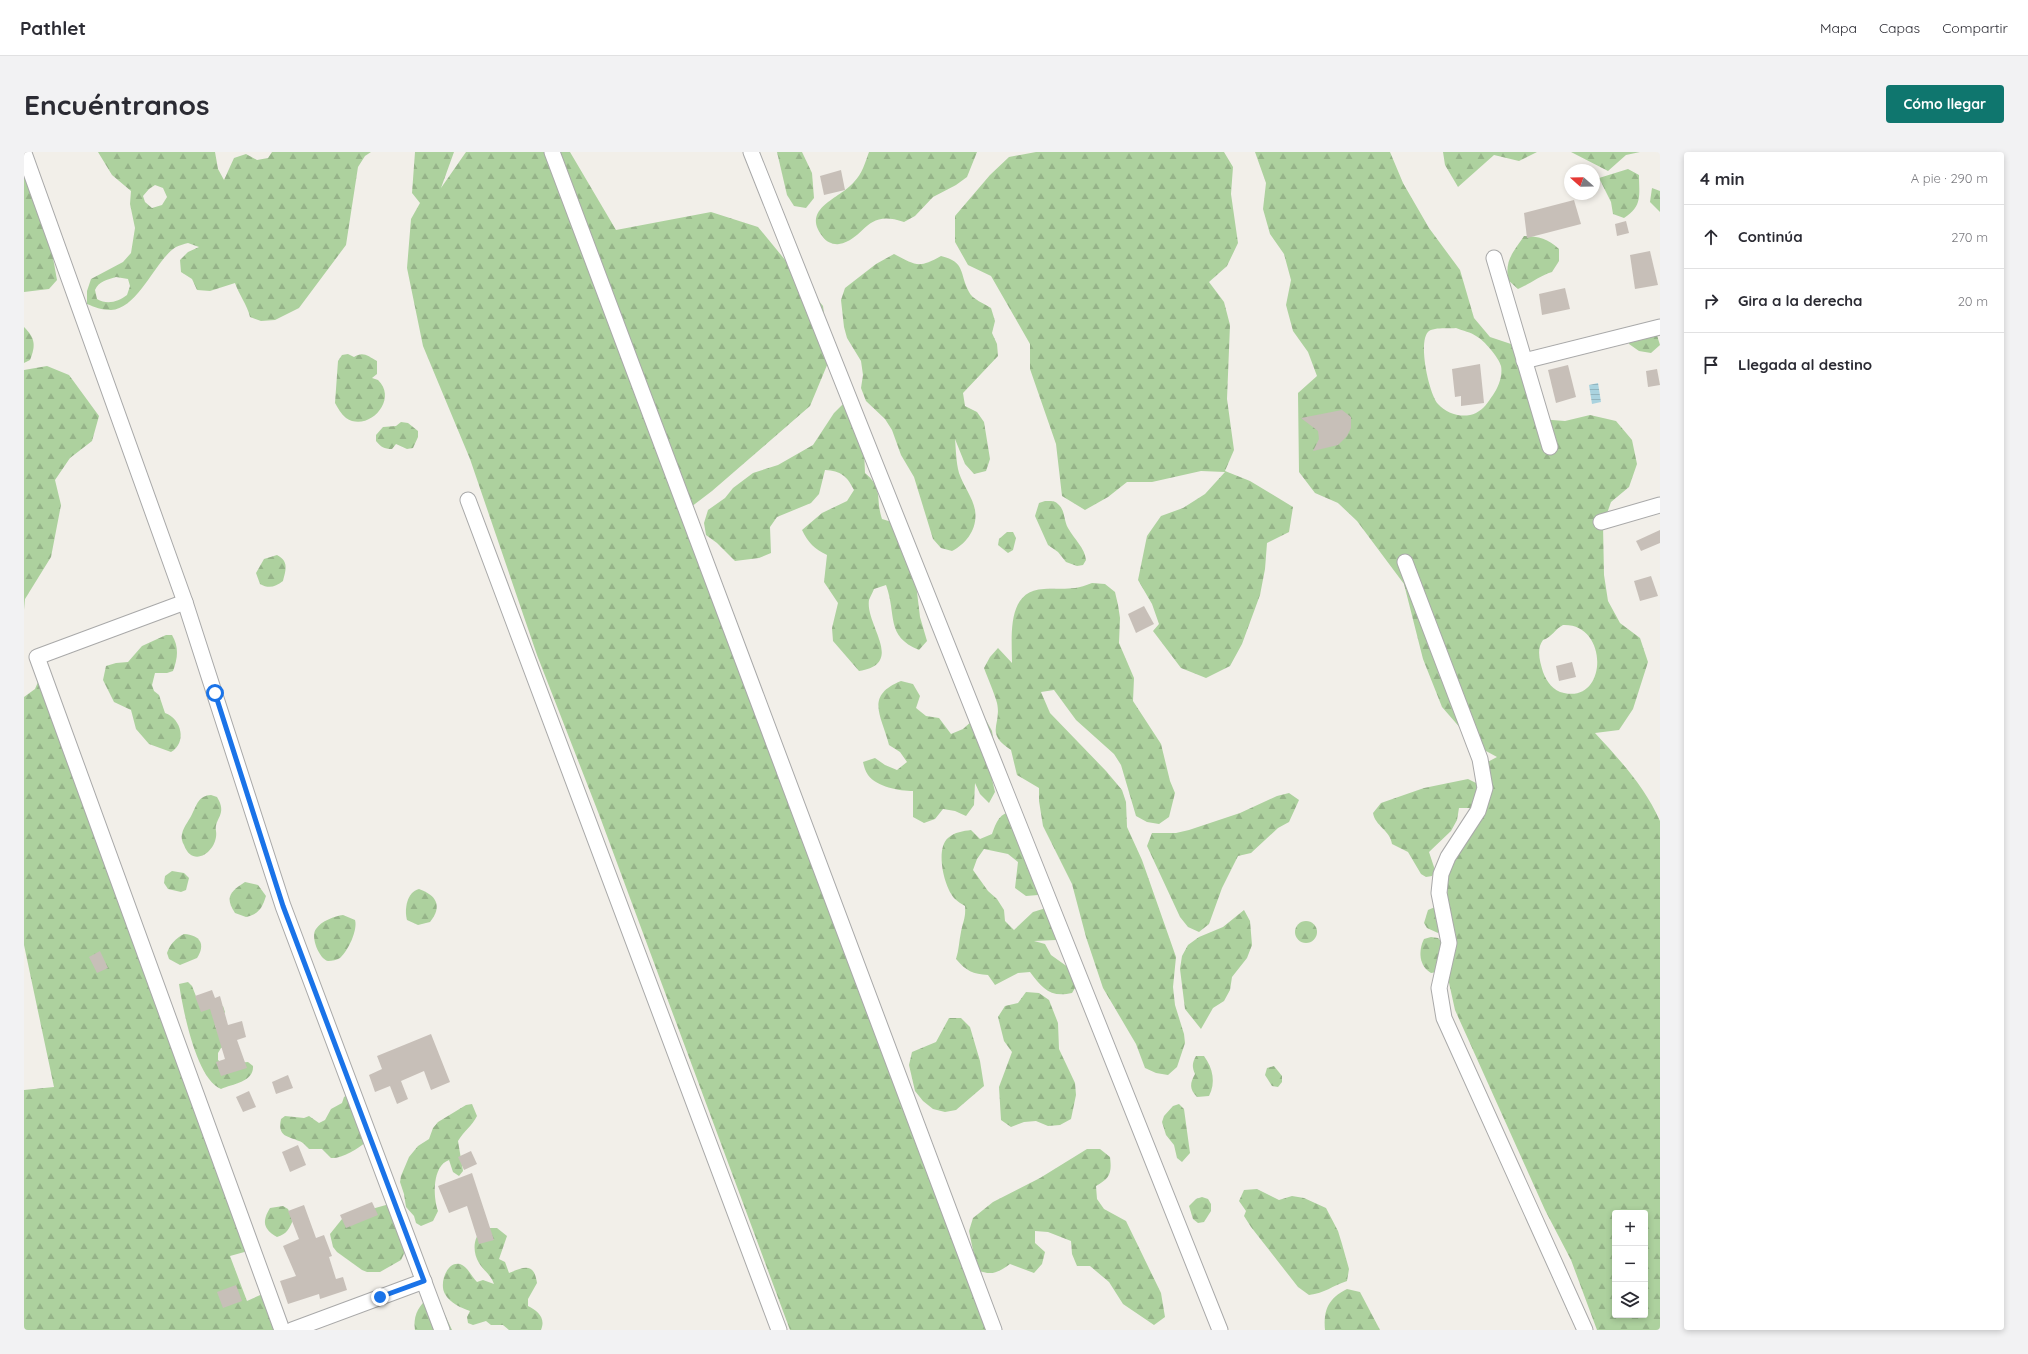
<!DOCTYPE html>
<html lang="es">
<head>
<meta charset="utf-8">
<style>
  body { margin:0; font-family:Quicksand,sans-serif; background:#f2f2f3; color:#2b2b33 }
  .controls { position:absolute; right:12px; bottom:12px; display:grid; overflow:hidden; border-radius:4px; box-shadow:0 2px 6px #0003 }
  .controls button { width:36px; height:36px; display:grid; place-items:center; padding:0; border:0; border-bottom:1px solid #e1e1e2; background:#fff; color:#2b2b33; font:20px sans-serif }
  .compass { position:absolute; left:1540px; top:12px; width:36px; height:36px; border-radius:50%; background:#fff; box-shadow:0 2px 6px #0003; rotate:290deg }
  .stop { position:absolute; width:12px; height:12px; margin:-9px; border:3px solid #1a73e8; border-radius:50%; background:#fff }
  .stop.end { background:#1a73e8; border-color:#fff; box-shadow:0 1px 4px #0008 }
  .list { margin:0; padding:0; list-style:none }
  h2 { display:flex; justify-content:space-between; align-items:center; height:52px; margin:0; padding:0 16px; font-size:17px }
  h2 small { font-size:13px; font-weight:400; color:#7c7c81 }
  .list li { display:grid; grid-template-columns:26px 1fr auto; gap:12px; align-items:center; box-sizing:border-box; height:64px; padding:0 16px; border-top:1px solid #e1e1e2 }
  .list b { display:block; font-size:15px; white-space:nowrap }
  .list em { font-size:13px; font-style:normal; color:#7c7c81 }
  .icon { flex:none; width:22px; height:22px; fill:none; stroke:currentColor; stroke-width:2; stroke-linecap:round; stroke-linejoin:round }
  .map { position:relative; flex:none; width:1636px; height:1178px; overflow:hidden; border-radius:4px }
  header { display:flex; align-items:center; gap:24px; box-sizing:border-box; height:56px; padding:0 20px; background:#fff; border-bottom:1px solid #e1e1e2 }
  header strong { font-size:19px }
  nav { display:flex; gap:22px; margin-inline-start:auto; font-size:14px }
  .intro { display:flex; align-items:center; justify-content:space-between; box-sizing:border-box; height:96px; padding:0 24px }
  h1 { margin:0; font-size:28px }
  .button { padding:10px 18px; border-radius:4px; background:#0f766e; color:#fff; font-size:14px; font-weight:700 }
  main { display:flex; gap:24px; padding:0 24px }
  aside { flex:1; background:#fff; border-radius:4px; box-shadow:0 2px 6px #0003 }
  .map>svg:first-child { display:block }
  .forest { fill:url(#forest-firs); fill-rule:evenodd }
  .water { fill:url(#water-rules) }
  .building { fill:#c7bfb8 }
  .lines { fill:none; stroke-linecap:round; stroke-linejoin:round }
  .minor-casing { stroke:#a9a9a9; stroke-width:17 }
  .minor { stroke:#fff; stroke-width:15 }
  .route { stroke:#1a73e8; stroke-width:5 }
</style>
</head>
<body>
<header>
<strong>Pathlet</strong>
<nav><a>Mapa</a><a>Capas</a><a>Compartir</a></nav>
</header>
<div class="intro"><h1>Encuéntranos</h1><a class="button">Cómo llegar</a></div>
<main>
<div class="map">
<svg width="1636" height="1178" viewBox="0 0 1636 1178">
  <defs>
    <pattern id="forest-firs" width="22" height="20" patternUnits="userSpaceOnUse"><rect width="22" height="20" fill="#add19e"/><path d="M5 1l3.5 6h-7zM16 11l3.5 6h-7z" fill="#95b388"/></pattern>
    <pattern id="water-rules" width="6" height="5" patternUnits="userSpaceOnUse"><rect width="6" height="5" fill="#aad3df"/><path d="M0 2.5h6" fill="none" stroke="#92b5bf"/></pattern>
  </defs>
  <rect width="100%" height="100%" fill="#f2efe9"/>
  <g class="forest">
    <path d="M 74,0 L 191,0 L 194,17 L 200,28 L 210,6 L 222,2 L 233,8 L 244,6 L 248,0 L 347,0 L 341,4 L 334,15 L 322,93 L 275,156 L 251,168 L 237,169 L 226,165 C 223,152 215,143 211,131 L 186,139 L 173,138 L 168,127 L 157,120 L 156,108 L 164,100 L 175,95 L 164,91 C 160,92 156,93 152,95 C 132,107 114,157 87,158 C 78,158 70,155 63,152 L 63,139 L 67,127 L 99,110 L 107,101 L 111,76 L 106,52 L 107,39 L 88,23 ZM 131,33 L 139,36 L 143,45 L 138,53 L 128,56 L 121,50 L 119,44 L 125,37 ZM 92,125 L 104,127 L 106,134 L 103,143 C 94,150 83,153 73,147 L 71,138 C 75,129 83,128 92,125 Z"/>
    <polygon points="391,0 430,0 417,36 442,0 546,0 592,78 687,60 734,75 799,154 806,206 786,254 688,339 663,358 967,1178 766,1178 576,665 513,503 446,307 399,194 383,116 387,67 396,51 388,41"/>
    <polygon points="753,0 778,0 788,21 790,46 782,56 770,54 763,43"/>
    <path d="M 845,0 L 953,0 L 943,25 L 932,33 L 909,45 L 891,64 L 880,70 C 841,56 842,87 815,92 C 810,93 802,90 799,85 C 776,56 816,47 830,30 C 838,22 841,11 845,0 Z"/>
    <polygon points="1012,0 1200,0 1209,15 1207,42 1214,91 1203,114 1185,130 1200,150 1206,173 1203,247 1210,298 1201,319 1226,329 1269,355 1265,380 1243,391 1241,417 1236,443 1218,492 1206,514 1182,526 1157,516 1129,479 1135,472 1128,452 1114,428 1123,384 1137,364 1159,356 1181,342 1201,320 1177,319 1128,330 1103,330 1084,345 1061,358 1038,344 1032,292 1006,217 1006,192 967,124 944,113 931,90 931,64 966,23 985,5"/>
    <path d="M 1231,0 L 1366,0 L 1379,31 L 1405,76 L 1436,118 L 1450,166 L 1466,185 L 1490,193 L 1503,244 L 1515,267 L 1541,269 L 1566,263 L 1592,269 L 1608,288 L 1613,312 L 1605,335 L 1587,350 L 1579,373 L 1580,423 L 1584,449 L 1596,471 L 1616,486 L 1624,510 L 1609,557 L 1595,578 L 1571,581 C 1596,608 1621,635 1636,669 L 1636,1178 L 1573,1178 L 1547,1108 L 1521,1058 L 1431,858 L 1422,817 L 1432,785 L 1423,743 L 1426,701 L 1443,678 L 1447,656 L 1435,656 L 1433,668 L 1427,679 L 1405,700 L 1411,718 L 1408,724 L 1402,725 L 1397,722 L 1384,700 L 1368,692 C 1366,678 1351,674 1349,661 L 1357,651 L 1400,636 L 1444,627 L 1460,635 L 1456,614 L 1473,605 L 1451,593 L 1418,555 L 1399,507 L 1380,432 L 1333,369 L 1314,351 L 1291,341 L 1275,320 L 1274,241 L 1293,224 L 1284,200 L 1269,179 L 1262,153 L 1267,128 L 1260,102 L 1246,82 L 1239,57 L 1242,31 ZM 1432,176 C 1439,179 1447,180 1452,184 C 1460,188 1475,206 1477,214 C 1479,224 1474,236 1469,243 C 1464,250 1460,257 1452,261 C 1439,267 1423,262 1414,252 C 1405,242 1393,188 1405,179 C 1412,175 1424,177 1432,176 ZM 1539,473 C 1585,471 1584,551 1540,541 C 1529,539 1523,530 1519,520 C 1516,510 1512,497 1519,488 C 1528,485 1531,477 1539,473 ZM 1591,1061 L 1621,1061 L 1621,1163 L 1591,1163 Z"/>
    <polygon points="1419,0 1513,0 1495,9 1470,3 1434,35 1421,13"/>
    <polygon points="1547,0 1616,0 1602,3 1584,19"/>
    <polygon points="0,8 26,89 33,128 25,137 0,140"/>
    <path d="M 1604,17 L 1615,23 C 1615,43 1619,54 1600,66 L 1589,62 L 1587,50 L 1575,26 Z"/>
    <polygon points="1628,36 1636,39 1636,60 1626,50"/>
    <path d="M 1500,84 C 1515,84 1524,87 1535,97 L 1535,109 L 1528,120 C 1515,124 1506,132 1494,137 L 1484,128 C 1481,107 1489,101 1500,84 Z"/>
    <path d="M 870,102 C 892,113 894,117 917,104 C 942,110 935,121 945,140 C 948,147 961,152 967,156 L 971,169 L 968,181 L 973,192 L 974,204 L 939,241 L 941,254 L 953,260 L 960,270 L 966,307 L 962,319 L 950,322 L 941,312 L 931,287 C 932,298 932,310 935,321 C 939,333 949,346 951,358 C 954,376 943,391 928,399 L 917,396 L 909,387 L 890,325 L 877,303 L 868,278 L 861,267 L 842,249 L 837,236 L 839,223 L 837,209 L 823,186 L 820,175 L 817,148 L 821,136 L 852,112 Z"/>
    <path d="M 0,175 C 11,186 12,193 6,208 L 0,211 Z"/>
    <polygon points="1607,179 1632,180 1636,193 1627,201 1615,199 1605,192"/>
    <path d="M 324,202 L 330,205 C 339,199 344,204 353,209 L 353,222 L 348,226 L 354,228 C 375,248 344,281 322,266 C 317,262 314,256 311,251 L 314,209 L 318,203 Z"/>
    <polygon points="23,214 45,223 75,264 68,289 46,306 31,328 37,353 27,405 1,447 0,458 0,218"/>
    <path d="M 819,252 L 840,296 L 841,321 C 860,337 851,346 858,367 L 871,371 L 890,415 L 896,465 L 903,489 L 895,498 C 861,484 873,463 862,433 L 850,437 C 849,440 846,445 845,448 C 841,473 882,512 835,519 L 809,489 L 808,476 L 814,451 L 800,430 L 803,403 C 791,397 784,391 778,378 L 798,361 L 823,349 L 830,338 C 823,324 817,319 801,318 L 795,342 L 787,351 L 753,365 L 746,375 L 747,401 L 735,406 L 711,409 L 693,391 L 682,383 L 680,371 L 684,358 L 701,346 L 709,336 L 729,321 L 754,313 L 789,293 L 810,261 Z"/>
    <path d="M 377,270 L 384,271 L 394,279 L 394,285 L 389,296 L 383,297 L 372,292 L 368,297 C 360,297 357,295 352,289 L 352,283 L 359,275 L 372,274 Z"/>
    <path d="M 1021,349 C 1027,349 1031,348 1035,353 C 1041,359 1040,369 1044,376 C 1050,387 1061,396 1062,408 L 1059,413 L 1053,414 L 1042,410 L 1034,400 L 1024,393 L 1011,364 L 1015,351 Z"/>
    <polygon points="983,380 989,380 992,386 989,398 984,401 974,393 975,387"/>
    <path d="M 253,403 C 265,409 262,418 259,429 C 251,435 245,437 236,432 L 232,421 L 240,407 Z"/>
    <path d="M 1068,431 L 1081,432 L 1091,440 L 1094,453 L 1096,466 L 1095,491 L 1110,526 L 1109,549 L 1137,592 L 1146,629 L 1151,641 L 1145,665 L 1135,672 L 1123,670 L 1112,664 L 1097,613 L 1090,602 L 1052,568 L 1030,538 L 1017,540 L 1026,561 L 1082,619 L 1098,638 L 1102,650 L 1103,675 L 1118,708 L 1152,805 L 1149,835 L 1151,853 L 1160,882 L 1161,891 L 1153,915 L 1144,923 L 1132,921 L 1121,916 L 1112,892 L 1079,836 L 1062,785 L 1048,732 L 1019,674 L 1015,649 L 1015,636 L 993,623 L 987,598 C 960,580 978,574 973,551 C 970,540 964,527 960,516 L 966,505 L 974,496 L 988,511 C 988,485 982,438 1020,437 C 1041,436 1048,439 1068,431 Z"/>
    <path d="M 142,483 L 148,483 C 155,495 154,506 149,519 L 143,521 L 131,521 L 128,533 L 130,539 L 135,543 L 141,561 C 158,567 163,591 147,600 L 125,592 L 112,577 L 107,558 L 90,550 L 79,528 L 82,514 L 92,511 L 104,510 L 118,494 Z"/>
    <path d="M 877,529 L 889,532 L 896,544 L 892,556 L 902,564 L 915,566 L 927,582 L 939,577 L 949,568 L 962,568 L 968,579 L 972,603 L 968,627 L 971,640 L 965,651 L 956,642 L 951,631 L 950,653 L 942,664 L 931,659 L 919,657 L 911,667 L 900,671 L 889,665 L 889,639 C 875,639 853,635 844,623 C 841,619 840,614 839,610 L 851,606 L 861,613 L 873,618 L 883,610 L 876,600 L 865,593 C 858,564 840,544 877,529 Z"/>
    <polygon points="14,530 224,1099 206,1104 223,1149 243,1140 256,1178 0,1178 0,938 30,935 0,793 0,545 11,537"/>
    <polygon points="1265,641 1275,648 1265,670 1254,676 1227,701 1214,704 1198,736 1185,772 1175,780 1164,775 1156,765 1123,694 1128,681 1152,681 1165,678 1216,661 1253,644"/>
    <path d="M 187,643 L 193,645 C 204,663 190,666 192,679 C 195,698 169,718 160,693 C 158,690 157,685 158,682 C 160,673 166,668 169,660 C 174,650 175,644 187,643 Z"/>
    <path d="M 993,658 L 1018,730 L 1014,743 L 1002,744 L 991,736 L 994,710 L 984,702 L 960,697 L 953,707 L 949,718 L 964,739 L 973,747 L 980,758 L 981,769 L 990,778 L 1009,760 L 1022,756 L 1035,777 L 1032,788 L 1010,789 L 1021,792 L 1027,803 L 1048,818 L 1054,831 L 1048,841 C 1026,846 1018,836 1006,820 L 994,821 L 971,833 L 964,823 C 949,822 942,819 932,807 C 935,798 935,789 937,780 C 939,769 942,766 941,754 C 938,752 934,750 931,747 C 920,736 911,697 924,686 C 931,680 939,679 947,678 L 956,687 L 968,682 C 974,666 976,661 993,658 Z"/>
    <polygon points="148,719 160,721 165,726 162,738 157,740 144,737 140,731 141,724"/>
    <path d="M 221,730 L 234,733 L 242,744 C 238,756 235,762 222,765 L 211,761 C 200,745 207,739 221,730 Z"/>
    <path d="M 395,737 C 412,743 419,754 406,770 L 394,773 L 383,768 C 380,757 383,740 395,737 Z"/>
    <polygon points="1411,755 1418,776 1414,781 1403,776 1400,771 1404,758"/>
    <polygon points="1220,758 1226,769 1228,793 1223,806 1208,825 1206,838 1200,849 1189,856 1177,877 1161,857 1156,817 1158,804 1164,793 1175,785 1199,775"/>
    <path d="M 319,763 L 331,768 C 334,778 324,799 316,806 C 313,808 308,809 304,809 C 295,807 286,784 292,777 C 297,769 311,764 319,763 Z"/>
    <circle cx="1282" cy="780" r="11"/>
    <path d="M 160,782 C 176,783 182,792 173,806 L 156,813 L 145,807 L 143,801 C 146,792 152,786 160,782 Z"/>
    <path d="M 1407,785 L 1414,786 L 1418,790 L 1413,820 L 1407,821 C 1395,814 1394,799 1400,787 Z"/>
    <path d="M 164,830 L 168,834 L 175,852 L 199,854 L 201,860 L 191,875 L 196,877 L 203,894 L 197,896 L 194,901 L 194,908 L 199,912 L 224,910 L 229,914 C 230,930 209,932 197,937 C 172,927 159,857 155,832 Z"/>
    <polygon points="1002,840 1015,841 1025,848 1034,871 1035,897 1051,931 1052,943 1047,967 1036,973 1024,974 1012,969 1000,970 987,975 977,968 975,935 988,900 980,889 974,865 981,854 994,851"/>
    <polygon points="925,866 937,866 946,875 956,909 960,934 932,958 921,960 909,957 899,949 891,939 885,913 888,900 912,890"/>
    <path d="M 1172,904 L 1180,904 C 1189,916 1192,931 1185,944 L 1173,945 C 1165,937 1166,931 1171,922 C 1168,915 1168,911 1172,904 Z"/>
    <polygon points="1250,914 1258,924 1258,930 1254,935 1248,934 1241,923 1243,916"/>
    <path d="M 325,942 L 342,990 C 334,997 317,1007 307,1006 L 298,997 L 285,997 C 282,994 279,990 275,989 C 264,984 253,985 257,967 L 261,964 L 280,966 L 285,964 L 295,971 L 301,968 L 307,957 L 318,951 L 320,945 Z"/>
    <path d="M 448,952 L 453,964 C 448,974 440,979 434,989 L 439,1019 L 435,1024 L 429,1020 L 425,1008 C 408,1014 409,1045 414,1059 L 409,1069 L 397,1074 L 392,1071 L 390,1064 L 382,1055 L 380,1042 L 376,1030 L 377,1024 L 385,1005 L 394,994 L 405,987 L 409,976 L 414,970 L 442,953 Z"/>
    <polygon points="1155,952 1160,957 1166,1001 1158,1010 1153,1006 1150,993 1142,983 1138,970 1140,964 1149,954"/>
    <path d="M 1063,997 L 1076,997 L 1086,1005 C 1088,1021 1086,1026 1072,1034 L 1073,1047 L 1080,1057 L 1102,1069 L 1137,1141 L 1141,1165 L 1130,1173 L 1099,1152 L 1085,1130 L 1066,1114 L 1053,1114 L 1048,1102 L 1047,1089 L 1024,1080 L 1011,1079 L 1011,1091 L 1021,1100 L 1018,1112 L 1010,1121 L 986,1112 C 973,1121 968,1124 953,1118 L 945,1079 L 949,1066 L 969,1050 L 1016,1026 Z"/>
    <path d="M 1233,1037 L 1255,1048 L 1268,1044 L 1280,1046 L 1302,1056 L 1314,1079 L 1318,1092 L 1325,1117 L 1323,1129 C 1308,1134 1301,1141 1285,1143 L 1274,1135 L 1227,1075 L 1220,1064 L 1222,1059 L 1215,1049 L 1220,1038 Z"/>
    <polygon points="1178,1045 1184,1047 1187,1052 1187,1059 1180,1070 1174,1071 1169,1067 1165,1054 1172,1047"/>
    <polygon points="369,1051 385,1091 377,1108 356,1120 343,1120 338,1118 313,1100 309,1095 306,1082 318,1067 330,1062"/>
    <path d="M 259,1054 L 264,1057 L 269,1068 C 265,1077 263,1082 253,1085 C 239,1077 238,1069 246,1056 Z"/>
    <path d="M 460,1076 L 473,1076 L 483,1084 L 475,1107 L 481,1110 L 485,1121 C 500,1115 510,1110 513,1131 L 504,1147 L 504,1154 C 514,1159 522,1166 517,1178 L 485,1178 L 479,1173 L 467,1173 L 462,1169 L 449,1173 L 444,1171 L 443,1165 L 446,1159 C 437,1156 426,1151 421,1142 C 415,1133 422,1109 436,1112 C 443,1114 448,1125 453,1130 L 459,1128 L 470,1132 C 467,1123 460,1119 455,1111 C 448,1100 449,1084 460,1076 Z"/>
    <path d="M 1323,1137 L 1336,1140 L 1356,1178 L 1301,1178 C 1299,1157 1305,1146 1323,1137 Z"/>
    <path d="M 402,1148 L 415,1150 L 428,1178 L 391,1178 C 389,1166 393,1156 402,1148 Z"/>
  </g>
  <polygon class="water" points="1574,231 1577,250 1568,252 1565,233"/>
  <g class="building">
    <polygon points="817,18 821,38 800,43 796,24"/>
    <polygon points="1550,48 1557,72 1503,86 1500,61"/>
    <polygon points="1602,69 1605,81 1593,84 1591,72"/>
    <polygon points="1626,99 1634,133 1611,137 1606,103"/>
    <polygon points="1541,136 1546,157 1518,163 1515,142"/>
    <polygon points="1456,212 1460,251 1437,254 1437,244 1431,245 1428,217"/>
    <polygon points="1544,213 1552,245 1532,251 1524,218"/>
    <polygon points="1633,217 1636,233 1624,235 1622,219"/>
    <polygon points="1318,258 1327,265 1327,276 1323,284 1314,293 1289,299 1295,287 1294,279 1277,266"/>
    <polygon points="1636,378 1636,391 1617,399 1612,389"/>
    <polygon points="1627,424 1634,444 1616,449 1610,429"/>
    <polygon points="1120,454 1130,472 1112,481 1104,462"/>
    <polygon points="1548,510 1552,525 1535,529 1532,514"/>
    <polygon points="76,799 84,816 73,821 65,805"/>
    <polygon points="188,838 191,846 196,844 204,873 218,869 222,885 213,888 223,916 197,924 192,910 201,907 186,857 177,860 171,844"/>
    <polygon points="407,882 426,930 407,938 400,919 377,929 384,947 373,952 366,934 351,940 345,923 358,917 353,904"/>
    <polygon points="264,923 269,936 252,942 248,930"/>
    <polygon points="225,939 232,955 219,960 212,945"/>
    <polygon points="274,993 282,1013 266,1020 258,1000"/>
    <polygon points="447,999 453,1012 440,1018 434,1005"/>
    <polygon points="448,1021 470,1088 455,1092 443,1054 425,1061 414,1034"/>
    <polygon points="348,1050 354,1063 322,1076 316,1063"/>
    <polygon points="280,1053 292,1086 300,1083 308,1104 305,1105 312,1127 319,1125 323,1138 296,1147 295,1142 264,1152 256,1129 272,1124 259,1094 275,1087 264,1059"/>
    <polygon points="212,1133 218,1149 199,1156 193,1140"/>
  </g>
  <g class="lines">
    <defs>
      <g id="minor">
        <polyline points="528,0 970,1178"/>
        <polyline points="727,0 1196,1178"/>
        <polyline points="0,1 161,450 259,754 418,1178"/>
        <polyline points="1470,106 1526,295"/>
        <polyline points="1500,209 1636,175"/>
        <polyline points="444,348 755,1178"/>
        <polyline points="1577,370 1636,353"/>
        <polyline points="1381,410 1456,607 1461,636 1454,659 1424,705 1417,722 1415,741 1425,791 1415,836 1420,866 1561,1178"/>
        <polyline points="161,450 13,505 258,1178"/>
        <polyline points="268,1178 400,1129"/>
      </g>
    </defs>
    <use href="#minor" class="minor-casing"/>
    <use href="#minor" class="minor"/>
  </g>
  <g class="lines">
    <polyline class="route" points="191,541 259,754 400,1129 356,1145"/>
  </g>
</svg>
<div class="controls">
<button>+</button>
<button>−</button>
<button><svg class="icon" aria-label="layers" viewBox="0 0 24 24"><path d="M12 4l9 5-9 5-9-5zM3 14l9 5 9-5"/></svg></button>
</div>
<svg class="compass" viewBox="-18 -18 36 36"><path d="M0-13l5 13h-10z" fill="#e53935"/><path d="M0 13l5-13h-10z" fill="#7c7c81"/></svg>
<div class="stop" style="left:191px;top:541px"></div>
<div class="stop end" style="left:356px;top:1145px"></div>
</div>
<aside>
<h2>4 min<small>A pie · 290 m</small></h2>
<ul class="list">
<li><svg class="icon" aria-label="ahead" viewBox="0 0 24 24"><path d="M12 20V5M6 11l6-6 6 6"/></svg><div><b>Continúa</b></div><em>270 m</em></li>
<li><svg class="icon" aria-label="right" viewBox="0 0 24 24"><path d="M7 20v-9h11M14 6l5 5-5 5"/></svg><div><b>Gira a la derecha</b></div><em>20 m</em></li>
<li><svg class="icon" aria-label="arrive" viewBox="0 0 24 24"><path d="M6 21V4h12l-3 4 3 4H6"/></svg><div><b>Llegada al destino</b></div></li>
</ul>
</aside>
</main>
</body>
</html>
